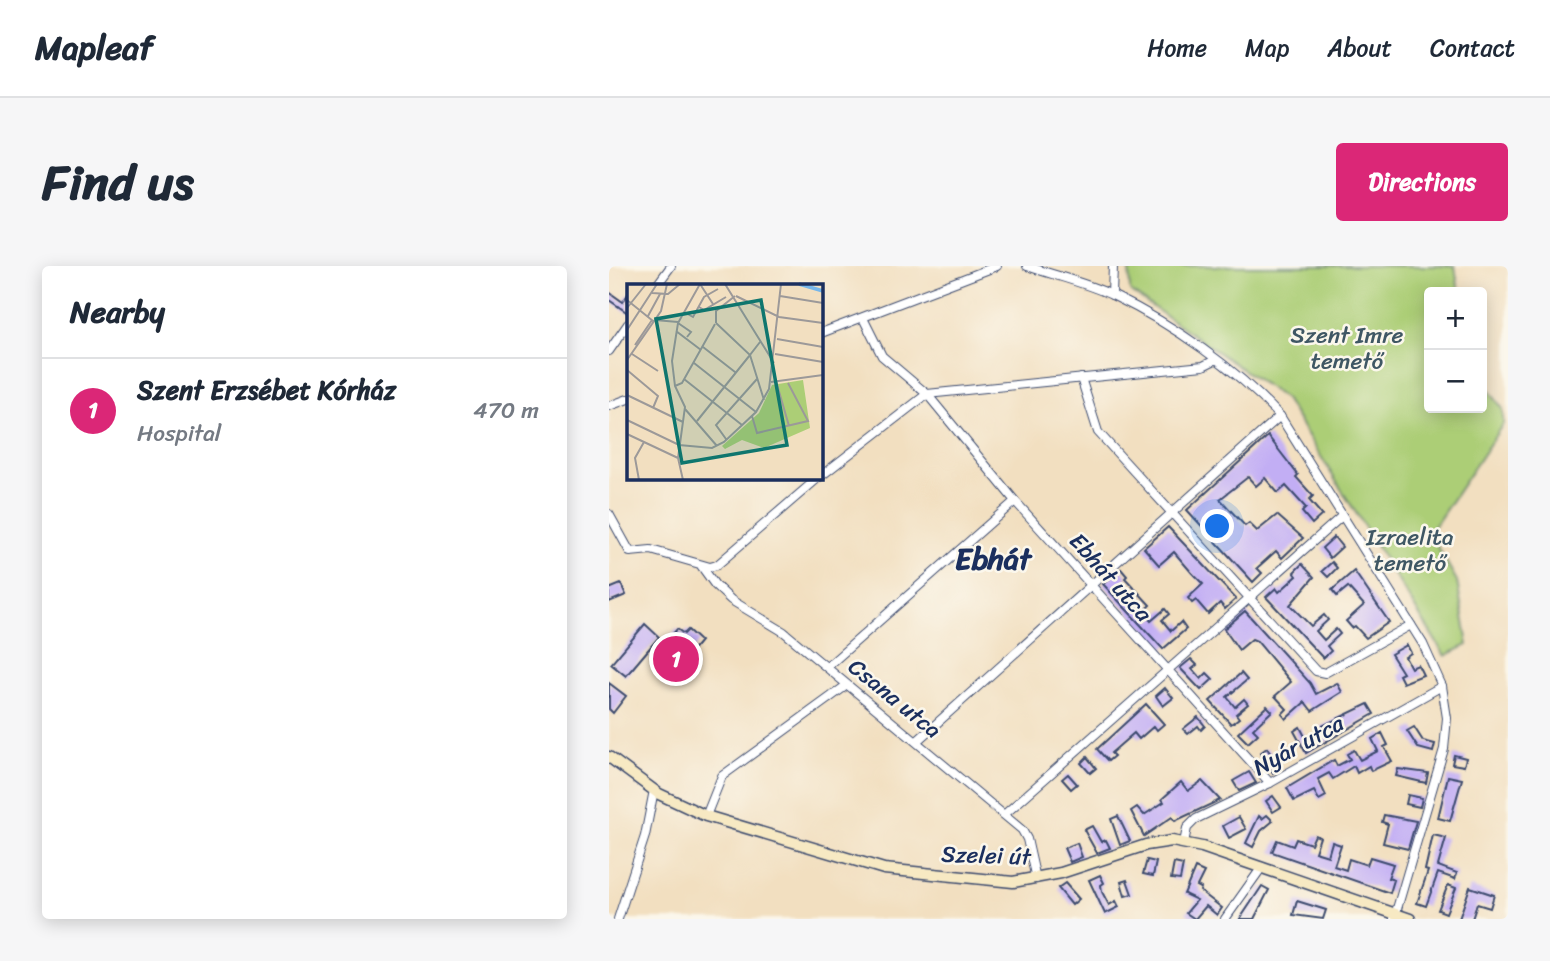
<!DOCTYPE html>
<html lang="en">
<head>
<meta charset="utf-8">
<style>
  body { margin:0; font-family:Sriracha,sans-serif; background:#f6f6f7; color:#1f2937 }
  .controls { position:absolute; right:21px; top:21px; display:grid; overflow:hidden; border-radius:7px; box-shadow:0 4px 18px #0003 }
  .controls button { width:63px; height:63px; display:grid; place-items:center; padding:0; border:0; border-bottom:2px solid #e0e1e3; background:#fff; color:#1f2937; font:35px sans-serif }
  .you { position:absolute; left:609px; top:261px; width:24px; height:24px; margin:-18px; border:5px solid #fff; border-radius:50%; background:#1a73e8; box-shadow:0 0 0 10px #1a73e833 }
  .badge { display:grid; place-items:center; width:46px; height:46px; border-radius:50%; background:#db2777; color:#fff; font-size:23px; font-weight:700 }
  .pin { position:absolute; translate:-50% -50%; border:4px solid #fff; box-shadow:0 2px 7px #0006 }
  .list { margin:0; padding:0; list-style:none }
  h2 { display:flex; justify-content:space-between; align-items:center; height:91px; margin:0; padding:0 28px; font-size:30px }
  h2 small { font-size:23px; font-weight:400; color:#747a83 }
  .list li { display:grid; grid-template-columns:46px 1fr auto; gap:21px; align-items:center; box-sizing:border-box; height:105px; padding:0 28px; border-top:2px solid #e0e1e3 }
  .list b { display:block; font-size:26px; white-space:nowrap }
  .list p { margin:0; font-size:23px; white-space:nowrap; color:#747a83 }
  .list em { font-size:23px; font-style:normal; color:#747a83 }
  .map { position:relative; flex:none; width:899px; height:653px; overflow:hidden; border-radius:7px }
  header { display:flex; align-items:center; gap:42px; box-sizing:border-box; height:98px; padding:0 35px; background:#fff; border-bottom:2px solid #e0e1e3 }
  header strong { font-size:33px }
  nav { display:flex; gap:38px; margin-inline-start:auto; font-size:24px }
  .intro { display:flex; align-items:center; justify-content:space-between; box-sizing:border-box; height:168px; padding:0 42px }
  h1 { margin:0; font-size:49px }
  .button { padding:18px 32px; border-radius:7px; background:#db2777; color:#fff; font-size:24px; font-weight:700 }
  main { display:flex; gap:42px; padding:0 42px }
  aside { flex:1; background:#fff; border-radius:7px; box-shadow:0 4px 18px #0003 }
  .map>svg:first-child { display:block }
  .green { fill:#acce76; stroke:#647e6a; stroke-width:2 }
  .building { fill:#c2aef4 }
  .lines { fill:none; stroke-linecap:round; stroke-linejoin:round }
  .minor-casing { stroke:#3b496d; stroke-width:10 }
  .secondary-casing { stroke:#3b496d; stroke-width:13 }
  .minor { stroke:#fff; stroke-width:8 }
  .secondary { stroke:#f7e9c3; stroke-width:10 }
  .labels { text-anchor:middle; stroke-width:5; stroke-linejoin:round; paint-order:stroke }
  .park-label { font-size:23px; fill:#3f5764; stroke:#fbf7ec }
  .street-label { font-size:23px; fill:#1b2f5e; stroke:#fbf7ec }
  .district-label { font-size:30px; font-weight:bold; fill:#1b2f5e; stroke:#fbf7ec }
  .inset-river { fill:none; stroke:#76b6ea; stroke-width:3.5 }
  .inset-road { fill:none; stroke:#9c9999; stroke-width:2 }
  .view { fill:#0f766e; fill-opacity:0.15; stroke:#0f766e; stroke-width:3.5 }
  .inset-edge { fill:none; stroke:#1b2f5e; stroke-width:3.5 }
</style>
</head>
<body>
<header>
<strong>Mapleaf</strong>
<nav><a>Home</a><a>Map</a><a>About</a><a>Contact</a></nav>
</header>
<div class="intro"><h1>Find us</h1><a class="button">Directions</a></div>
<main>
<aside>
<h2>Nearby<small></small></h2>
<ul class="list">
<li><span class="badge">1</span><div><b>Szent Erzsébet Kórház</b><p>Hospital</p></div><em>470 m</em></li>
</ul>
</aside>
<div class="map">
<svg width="899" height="653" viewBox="0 0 899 653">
  <rect width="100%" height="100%" fill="#fbf7ec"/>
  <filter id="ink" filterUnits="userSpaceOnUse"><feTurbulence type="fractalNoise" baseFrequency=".0143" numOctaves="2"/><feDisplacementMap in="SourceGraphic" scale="14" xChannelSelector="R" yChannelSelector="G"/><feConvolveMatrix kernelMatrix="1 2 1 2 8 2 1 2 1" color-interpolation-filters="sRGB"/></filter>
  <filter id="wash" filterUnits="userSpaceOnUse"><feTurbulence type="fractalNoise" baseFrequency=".00686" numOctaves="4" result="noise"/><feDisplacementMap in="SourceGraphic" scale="28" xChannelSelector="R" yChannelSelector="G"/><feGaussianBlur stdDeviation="1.57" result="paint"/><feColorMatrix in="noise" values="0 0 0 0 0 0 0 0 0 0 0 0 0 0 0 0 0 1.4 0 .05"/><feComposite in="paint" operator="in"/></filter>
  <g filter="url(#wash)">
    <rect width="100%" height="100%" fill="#f2dfc0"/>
    <polygon class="green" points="520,0 846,0 850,26 820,26 820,142 873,142 873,115 894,143 894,158 821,267 848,315 859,379 836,390 676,133 521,25"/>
    <g id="blocks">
      <g class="building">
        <polygon points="0,26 14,36 19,28 19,47 0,34"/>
        <polygon points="659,170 689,209 687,211 704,230 700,234 713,249 703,258 693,246 697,242 677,220 669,227 656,212 647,220 639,211 611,233 636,260 640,257 648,265 668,249 694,272 673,292 667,285 648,302 653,307 644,316 578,244"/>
        <polygon points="559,261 627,333 616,343 611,337 599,348 587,334 583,337 579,332 594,318 583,307 565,286 550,299 535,282"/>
        <polygon points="725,271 733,281 721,292 713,282"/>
        <polygon points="723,296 728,302 719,311 713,305"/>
        <polygon points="693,298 705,311 681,339 702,360 715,349 719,354 707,365 715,374 727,363 731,368 718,380 722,385 714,392 657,331 667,322 670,326 688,310 685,306"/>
        <polygon points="512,303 518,310 516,312 541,339 534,346 542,355 556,343 560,348 553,354 562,365 572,356 577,363 554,383 494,318"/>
        <polygon points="745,305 780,356 757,372 746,360 743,362 737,355 755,339 739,321 728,330 723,324"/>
        <polygon points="12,318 17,329 0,336 0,323"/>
        <polygon points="636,345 701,417 707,428 728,417 733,426 703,445 696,436 677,453 673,448 678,443 666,430 682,416 648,375 643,373 630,384 615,363"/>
        <polygon points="36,358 50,371 17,410 2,398"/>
        <polygon points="68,363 75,368 79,364 91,375 73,397 60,387 65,381 58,375"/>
        <polygon points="798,379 802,387 796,391 802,402 809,399 814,409 794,417 790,409 794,407 782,388"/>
        <polygon points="582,393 588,399 583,403 592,413 598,407 604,413 592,424 571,402"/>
        <polygon points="632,407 638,414 618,431 626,441 635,433 639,438 627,448 630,452 622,458 601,435"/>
        <polygon points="0,417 17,430 4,447 0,443"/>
        <polygon points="556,422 564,432 554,440 547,430"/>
        <polygon points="537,438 555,458 548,464 545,460 530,473 525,467 502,487 505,490 499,495 488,483"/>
        <polygon points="759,438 765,448 697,487 685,465 691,461 699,476 712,468 709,462"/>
        <polygon points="658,440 663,445 644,463 649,468 639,477 629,467"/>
        <polygon points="589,451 596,460 592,464 589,460 579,468 574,463"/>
        <polygon points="805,461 814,475 826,478 824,486 809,482 798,465"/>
        <polygon points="773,467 779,479 775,481 783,495 762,505 760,500 748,507 745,500 724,513 720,507 709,513 717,530 710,534 705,525 685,535 678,522 725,494 728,500 741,493 738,488 745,484 751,494 769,485 763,473"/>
        <polygon points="658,482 671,503 664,507 651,487"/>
        <polygon points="845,489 857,492 855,500 843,498"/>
        <polygon points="478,491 487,502 481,507 472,497"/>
        <polygon points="789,503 819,507 817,517 787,510"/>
        <polygon points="640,506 647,517 630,525 624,515"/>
        <polygon points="459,508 468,518 462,523 453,513"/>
        <polygon points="839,510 853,513 841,555 829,552"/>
        <polygon points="593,515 611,534 566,555 563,551 535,570 522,545 528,541 535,549 555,536 553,533 572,516 579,525"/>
        <polygon points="799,529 813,532 811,541 797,538"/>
        <polygon points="664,530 672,541 664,546 657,535"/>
        <polygon points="658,549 664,555 652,565 644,581 637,577 650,550 653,553"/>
        <polygon points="775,549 807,555 799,583 774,577 779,558 773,556"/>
        <polygon points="509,550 521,575 511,579 502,553"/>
        <polygon points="630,551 637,563 620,572 614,560"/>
        <polygon points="483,560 492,576 497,574 501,582 488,587 475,564"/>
        <polygon points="706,569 711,571 706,586 719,590 723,576 732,579 725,600 737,604 740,593 758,599 761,591 784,598 779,612 785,614 781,627 663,586 668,574 684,580 687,573 702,578"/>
        <polygon points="824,569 837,572 829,600 848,607 846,613 829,607 817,640 808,637 819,605 816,604"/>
        <polygon points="468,577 473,591 461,596 455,582"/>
        <polygon points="538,594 547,596 544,610 534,608"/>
        <polygon points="565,597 574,599 571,614 562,613"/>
        <polygon points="586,602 595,606 588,620 592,622 591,625 613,642 608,649 597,640 586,653 577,647 588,634 575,628"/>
        <polygon points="491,609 495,617 492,619 493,626 500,639 507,635 510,641 496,648 480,614"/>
        <polygon points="518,614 523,628 516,630 512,616"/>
        <polygon points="456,617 470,633 463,639 449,622"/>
        <polygon points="839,619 847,622 837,647 829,644"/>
        <polygon points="653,620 660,624 645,653 631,653"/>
        <polygon points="861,621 885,629 881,642 868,638 863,653 850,653"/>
        <polygon points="688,635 717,644 714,653 684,649"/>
      </g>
    </g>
  </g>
  <g filter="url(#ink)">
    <use href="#blocks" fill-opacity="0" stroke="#3b496d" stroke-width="2"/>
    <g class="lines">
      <defs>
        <g id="minor">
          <path d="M 418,0 C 447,10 478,17 505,30 C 565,59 625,101 671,150 L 814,378 L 833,420 L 838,452 L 835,483 L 785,653"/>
          <polyline points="48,19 62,0"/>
          <polyline points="503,29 504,0"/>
          <polyline points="254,52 273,90 318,128 594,100 606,94"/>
          <polyline points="212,67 388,0"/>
          <polyline points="0,85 19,58"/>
          <polyline points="472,112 489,166 707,405 716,407 802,359"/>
          <polyline points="0,140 19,133"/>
          <polyline points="212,210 318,128 406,235 661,517"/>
          <polyline points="0,248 21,286 42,284 101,301 108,299 209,212"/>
          <polyline points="93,301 106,319 122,334 175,366 413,564 418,573 427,613"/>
          <polyline points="218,401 406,235"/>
          <polyline points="308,475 671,150"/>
          <polyline points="396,548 733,250"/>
          <polyline points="97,550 113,510 238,419"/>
          <polyline points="575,577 578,562 587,553 661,517 833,420"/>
          <polyline points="9,653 36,570 45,524"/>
          <polyline points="616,653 653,601"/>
        </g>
        <polyline id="secondary" points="0,491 50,528 97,550 275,603 404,616 452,607 537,579 563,575 593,581 801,653"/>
      </defs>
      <use href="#minor" class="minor-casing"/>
      <use href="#secondary" class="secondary-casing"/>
      <use href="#minor" class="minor"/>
      <use href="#secondary" class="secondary"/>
    </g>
  </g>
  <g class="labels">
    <g class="park-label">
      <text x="738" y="77">Szent Imre<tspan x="738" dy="26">temető</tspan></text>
      <text x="801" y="279">Izraelita<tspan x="801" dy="26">temető</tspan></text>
    </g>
    <g class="street-label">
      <text transform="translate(502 311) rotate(48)" y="8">Ebhát utca</text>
      <text transform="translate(286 432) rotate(39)" y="8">Csana utca</text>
      <text transform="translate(689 479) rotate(-29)" y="8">Nyár utca</text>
      <text transform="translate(377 589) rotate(2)" y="8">Szelei út</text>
    </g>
    <g class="district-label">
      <text x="384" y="303">Ebhát</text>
    </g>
  </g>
  <g transform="translate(18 18)">
    <rect width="196" height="196" fill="#f2dfc0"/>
    <path d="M 176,96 L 183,144 L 137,164 L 115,156 L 98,165 L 95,162 L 132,129 L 145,101 Z" fill="#acce76"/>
    <path class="inset-river" d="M 172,0 L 196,7"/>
    <path class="inset-road" d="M 73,0 L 86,20M 98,0 L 147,79M 25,9 L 41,10 L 53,0M 109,12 L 152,33 L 196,39M 153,12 L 196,19M 0,16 L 26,37M 72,23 L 77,26 L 99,13M 0,24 L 19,0M 57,28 L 66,33 L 77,13 L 91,5M 21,32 L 33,10M 28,36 L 51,38M 51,39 L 64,48 L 60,53M 89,39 L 89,27 L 108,12M 0,46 L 30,0M 49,47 L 74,66M 150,55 L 196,63M 133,58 L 123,71 L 137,116M 8,61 L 25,36M 76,63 L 108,88M 5,70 L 31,87M 148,70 L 196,78M 0,76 L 34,27 L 40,0M 67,79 L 129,128M 0,86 L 31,112 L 26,124M 57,95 L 115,141M 149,97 L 162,142M 144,98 L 196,91M 48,102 L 55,99 L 88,40M 0,111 L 56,138M 58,125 L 90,162M 125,132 L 130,149 L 181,137 L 161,99M 0,136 L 52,161 L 85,164 L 97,158 L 129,128 L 142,105 L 154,0M 70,137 L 123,71 L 89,39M 0,150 L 51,174M 99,155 L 89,141 L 130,95M 12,196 L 8,174 L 17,158M 56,196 L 51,174 L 58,123 L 48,102 L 45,77 L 51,39 L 73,0"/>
    <path class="view" d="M 134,16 L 160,161 L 55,179 L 29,35 Z"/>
    <rect width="196" height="196" class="inset-edge"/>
  </g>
</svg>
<div class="controls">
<button>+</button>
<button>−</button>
</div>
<div class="you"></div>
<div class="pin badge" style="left:67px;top:393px">1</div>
</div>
</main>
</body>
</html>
